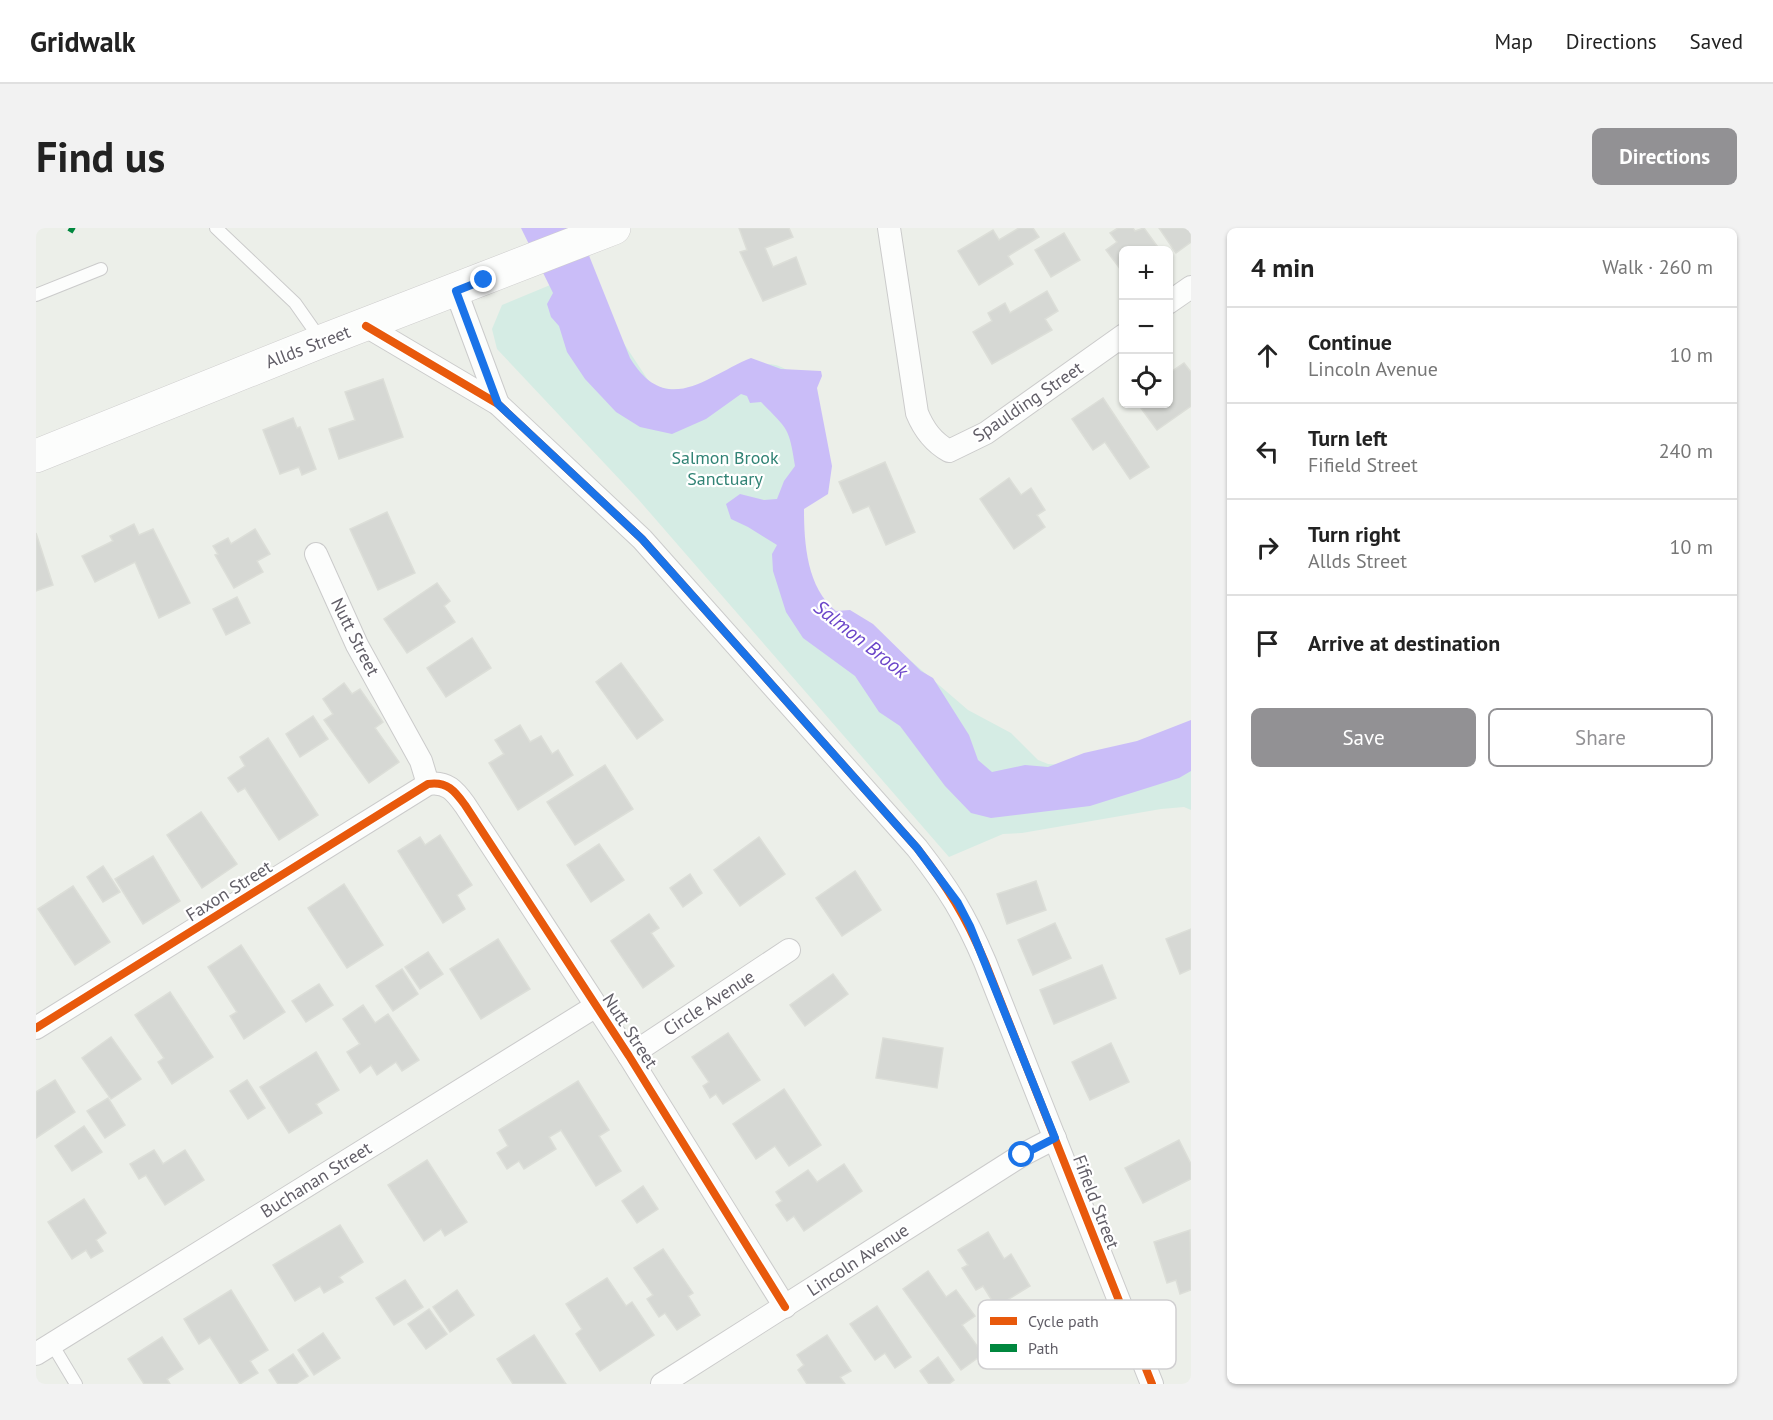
<!DOCTYPE html>
<html lang="en">
<head>
<meta charset="utf-8">
<style>
  body { margin:0; font-family:"PT Sans",sans-serif; background:#f2f2f2; color:#222 }
  .controls { position:absolute; right:18px; top:18px; display:grid; overflow:hidden; border-radius:9px; box-shadow:0 2px 4px #0004 }
  .controls button { width:54px; height:54px; display:grid; place-items:center; padding:0; border:0; border-bottom:2px solid #e0e0e0; background:#fff; color:#222; font:30px sans-serif }
  .stop { position:absolute; width:18px; height:18px; margin:-14px; border:4px solid #1a73e8; border-radius:50%; background:#fff }
  .stop.end { background:#1a73e8; border-color:#fff; box-shadow:0 2px 6px #0008 }
  .list { margin:0; padding:0; list-style:none }
  h2 { display:flex; justify-content:space-between; align-items:center; height:78px; margin:0; padding:0 24px; font-size:26px }
  h2 small { font-size:20px; font-weight:400; color:#767676 }
  .list li { display:grid; grid-template-columns:39px 1fr auto; gap:18px; align-items:center; box-sizing:border-box; height:96px; padding:0 24px; border-top:2px solid #e0e0e0 }
  .list b { display:block; font-size:22px; white-space:nowrap }
  .list p { margin:0; font-size:20px; white-space:nowrap; color:#767676 }
  .list em { font-size:20px; font-style:normal; color:#767676 }
  .actions { display:flex; gap:12px; padding:18px 24px }
  .actions a { flex:1; padding:14px 0; border:2px solid #929194; border-radius:9px; text-align:center; font-size:21px; color:#929194 }
  .actions .main { background:#929194; color:#fff }
  .icon { flex:none; width:33px; height:33px; fill:none; stroke:currentColor; stroke-width:2; stroke-linecap:round; stroke-linejoin:round }
  .map { position:relative; flex:none; width:1155px; height:1156px; overflow:hidden; border-radius:9px }
  header { display:flex; align-items:center; gap:36px; box-sizing:border-box; height:84px; padding:0 30px; background:#fff; border-bottom:2px solid #e0e0e0 }
  header strong { font-size:28px }
  nav { display:flex; gap:33px; margin-inline-start:auto; font-size:21px }
  .intro { display:flex; align-items:center; justify-content:space-between; box-sizing:border-box; height:144px; padding:0 36px }
  h1 { margin:0; font-size:42px }
  .button { padding:15px 27px; border-radius:9px; background:#929194; color:#fff; font-size:21px; font-weight:700 }
  main { display:flex; gap:36px; padding:0 36px }
  aside { flex:1; background:#fff; border-radius:9px; box-shadow:0 2px 4px #0004 }
  .map>svg:first-child { display:block }
  .green { fill:#d5ece4 }
  .water { fill:#cabdf8 }
  .building { fill:#d6d8d4; stroke:#dcded8; stroke-width:1.5 }
  .lines { fill:none; stroke-linecap:round; stroke-linejoin:round }
  .lane-casing { stroke:#cbcbcb; stroke-width:14 }
  .street-casing { stroke:#cbcbcb; stroke-width:24 }
  .secondary-casing { stroke:#cecdcd; stroke-width:34 }
  .lane { stroke:#fcfdfc; stroke-width:12 }
  .street { stroke:#fcfdfc; stroke-width:22 }
  .secondary { stroke:#fcfdfc; stroke-width:33 }
  .quiet { stroke:#00873e; stroke-width:6; stroke-dasharray:12 6; stroke-linecap:butt }
  .cycleway-casing { stroke:#fff; stroke-width:11 }
  .cycleway { stroke:#e8590c; stroke-width:8 }
  .route { stroke:#1a73e8; stroke-width:8 }
  .labels { text-anchor:middle; stroke-width:4.5; stroke-linejoin:round; paint-order:stroke }
  .street-label { font-size:18px; fill:#615e67; stroke:#fff }
  .park-label { font-size:18px; fill:#318375; stroke:#fff }
  .water-label { font-size:20px; font-style:italic; fill:#6b45c9; stroke:#fff }
  .key { fill:#fff; stroke:#d0cfd1; stroke-width:1.5 }
  .key-label { font-size:16px; fill:#615e67 }
</style>
</head>
<body>
<header>
<strong>Gridwalk</strong>
<nav><a>Map</a><a>Directions</a><a>Saved</a></nav>
</header>
<div class="intro"><h1>Find us</h1><a class="button">Directions</a></div>
<main>
<div class="map">
<svg width="1155" height="1156" viewBox="0 0 1155 1156">
  <rect width="100%" height="100%" fill="#ecefe9"/>
  <path class="green" d="M 548,43 L 571,90 L 616,158 C 629,161 645,163 658,160 C 688,152 722,124 751,142 L 770,346 L 791,380 L 861,421 L 932,482 L 975,505 L 1002,532 L 1012,536 L 1041,538 L 1155,496 L 1155,582 L 1148,579 L 1125,581 L 986,605 L 967,606 L 913,629 L 602,271 L 461,121 L 456,101 L 466,77 Z"/>
  <path class="water" d="M 485,0 L 542,0 L 594,130 C 631,191 672,147 715,130 L 745,141 L 785,143 L 786,148 L 781,160 L 796,238 L 792,266 L 768,281 C 768,316 771,360 800,383 L 814,382 L 837,396 L 885,443 L 897,450 L 933,507 L 942,532 L 956,544 L 989,537 L 1012,539 L 1048,525 L 1101,513 L 1155,492 L 1155,543 L 1143,550 L 1054,578 L 955,590 L 935,585 L 909,558 L 864,498 L 843,484 L 819,448 L 767,410 L 750,384 L 737,343 L 736,326 L 741,317 L 712,299 L 695,291 L 690,276 L 704,266 L 728,272 L 741,271 L 748,253 L 759,238 C 753,199 752,202 725,174 L 714,175 L 711,168 L 705,166 L 670,191 L 636,206 L 604,199 L 580,184 L 549,151 L 531,124 L 523,98 L 515,89 L 511,76 L 517,65 Z"/>
  <g class="building">
    <polygon points="703,0 753,0 757,9 729,20 737,39 760,29 770,56 727,73 704,24 711,22"/>
    <polygon points="983,0 997,0 1003,9 972,28 977,36 943,57 922,23 957,2 963,12"/>
    <polygon points="1082,0 1097,0 1099,3 1108,0 1124,22 1088,22 1088,46 1070,22 1081,14 1074,5"/>
    <polygon points="1123,0 1155,0 1155,14 1140,25"/>
    <polygon points="1028,5 1044,32 1015,49 999,22"/>
    <polygon points="1011,63 1022,83 1009,91 1016,102 956,136 937,104 956,93 952,85 969,75 974,85"/>
    <polygon points="1148,135 1155,144 1155,178 1121,202 1102,176 1132,176 1132,146"/>
    <polygon points="347,151 367,209 303,231 293,201 319,192 309,164"/>
    <polygon points="1067,170 1113,239 1094,251 1069,214 1057,222 1036,191"/>
    <polygon points="257,190 261,200 264,199 280,241 266,247 263,239 244,246 227,202"/>
    <polygon points="849,234 879,304 850,317 833,278 817,285 803,254"/>
    <polygon points="973,250 985,267 995,260 1009,282 1001,287 1009,299 978,321 944,271"/>
    <polygon points="351,284 379,345 342,362 314,301"/>
    <polygon points="98,296 103,307 117,301 154,375 123,390 99,334 59,354 46,328 77,313 74,308"/>
    <polygon points="219,301 234,326 221,333 227,344 198,360 179,327 182,326 177,318 192,310 195,316"/>
    <polygon points="0,305 17,357 0,363"/>
    <polygon points="401,355 414,373 408,378 419,394 371,425 348,391"/>
    <polygon points="201,369 214,395 190,407 177,381"/>
    <polygon points="436,410 455,440 410,469 391,440"/>
    <polygon points="585,435 627,492 601,511 560,454"/>
    <polygon points="308,455 316,466 324,461 347,494 339,500 363,534 333,555 288,492 297,486 287,471"/>
    <polygon points="277,488 292,511 264,529 250,506"/>
    <polygon points="484,497 494,514 505,508 516,526 522,522 537,547 482,582 453,535 468,526 459,512"/>
    <polygon points="232,510 282,587 243,612 209,560 202,564 192,550 209,538 204,529"/>
    <polygon points="569,537 597,581 539,617 511,574"/>
    <polygon points="165,584 201,636 166,660 131,607"/>
    <polygon points="404,607 436,657 421,667 429,681 407,695 362,623 384,609 389,617"/>
    <polygon points="723,609 749,646 704,678 678,642"/>
    <polygon points="563,616 588,652 555,674 531,637"/>
    <polygon points="117,628 144,673 107,696 79,651"/>
    <polygon points="67,638 84,664 67,674 51,649"/>
    <polygon points="819,643 845,682 806,708 780,670"/>
    <polygon points="654,646 666,665 647,679 634,660"/>
    <polygon points="1000,653 1010,682 971,696 961,666"/>
    <polygon points="308,656 347,717 311,740 272,680"/>
    <polygon points="37,658 74,714 39,737 2,681"/>
    <polygon points="613,686 623,700 615,705 638,738 607,760 575,713"/>
    <polygon points="1019,695 1035,730 997,747 982,712"/>
    <polygon points="1155,701 1155,741 1144,746 1130,711"/>
    <polygon points="462,711 494,761 445,791 414,741"/>
    <polygon points="205,717 249,784 208,811 194,788 201,784 172,739"/>
    <polygon points="392,724 407,746 384,761 369,739"/>
    <polygon points="1066,737 1080,770 1018,796 1004,762"/>
    <polygon points="366,741 382,766 357,783 340,758"/>
    <polygon points="797,746 812,766 769,798 754,777"/>
    <polygon points="283,756 297,777 270,794 256,773"/>
    <polygon points="134,764 177,829 136,856 122,834 128,830 99,787"/>
    <polygon points="327,777 339,795 352,786 383,832 366,843 360,834 341,847 335,837 324,845 311,824 324,816 307,791"/>
    <polygon points="692,805 724,852 687,876 680,866 674,870 667,858 673,854 656,829"/>
    <polygon points="75,809 105,851 75,871 46,830"/>
    <polygon points="847,810 907,820 901,860 840,850"/>
    <polygon points="1075,815 1093,854 1054,872 1036,834"/>
    <polygon points="280,824 303,862 280,876 286,885 253,905 224,859"/>
    <polygon points="19,852 39,884 0,910 0,864"/>
    <polygon points="211,852 229,880 212,891 194,863"/>
    <polygon points="542,853 573,902 563,908 585,943 560,958 525,902 513,909 520,921 488,941 483,933 471,941 461,925 472,918 463,902"/>
    <polygon points="748,861 785,917 753,938 739,918 720,931 697,896"/>
    <polygon points="72,870 89,897 69,910 51,883"/>
    <polygon points="48,898 66,924 36,943 19,918"/>
    <polygon points="1143,912 1155,936 1155,951 1107,975 1089,940"/>
    <polygon points="118,922 127,936 149,922 168,952 129,977 110,947 103,951 94,936"/>
    <polygon points="391,932 431,994 409,1008 405,1001 388,1013 352,957"/>
    <polygon points="808,936 826,963 768,1003 758,988 751,993 740,977 746,973 740,964 772,942 781,954"/>
    <polygon points="607,958 622,981 601,995 586,973"/>
    <polygon points="48,971 70,1005 60,1012 67,1023 55,1030 50,1022 36,1031 12,994"/>
    <polygon points="304,997 327,1034 303,1049 307,1054 288,1065 284,1058 259,1073 237,1037"/>
    <polygon points="1154,1002 1155,1062 1144,1066 1140,1052 1131,1055 1118,1014"/>
    <polygon points="952,1004 968,1031 975,1026 994,1058 960,1079 947,1058 940,1062 926,1040 932,1037 922,1022"/>
    <polygon points="627,1021 657,1065 652,1068 664,1087 641,1102 629,1085 623,1089 611,1071 617,1067 598,1040"/>
    <polygon points="892,1043 910,1069 920,1062 939,1088 926,1097 947,1126 925,1142 867,1061"/>
    <polygon points="571,1050 590,1078 596,1074 618,1107 564,1143 540,1106 546,1101 530,1076"/>
    <polygon points="369,1052 387,1079 358,1097 340,1070"/>
    <polygon points="195,1062 232,1122 214,1133 222,1145 204,1156 174,1109 163,1116 148,1091"/>
    <polygon points="421,1062 438,1087 414,1104 397,1079"/>
    <polygon points="841,1078 875,1129 859,1140 849,1125 839,1132 814,1096"/>
    <polygon points="393,1081 411,1106 390,1121 372,1096"/>
    <polygon points="287,1105 304,1130 278,1147 262,1122"/>
    <polygon points="498,1107 530,1156 477,1156 461,1131"/>
    <polygon points="791,1107 815,1143 804,1149 809,1156 771,1156 762,1142 768,1137 761,1127"/>
    <polygon points="126,1109 147,1141 131,1151 134,1156 108,1156 92,1131"/>
    <polygon points="257,1126 272,1148 260,1156 242,1156 233,1142"/>
    <polygon points="902,1129 918,1152 913,1156 893,1156 884,1143"/>
  </g>
  <g class="lines">
    <defs>
      <g id="lane">
        <polyline points="180,0 259,75 285,112"/>
        <polyline points="0,67 65,41"/>
        <polyline points="16,1116 40,1156"/>
      </g>
      <g id="street">
        <path d="M 853,0 L 881,185 C 888,202 897,214 913,223 L 950,205 L 1088,107"/>
        <polyline points="420,63 462,176"/>
        <polyline points="1132,75 1155,59"/>
        <path d="M 330,98 L 462,176 L 606,311 L 881,620 C 912,660 929,687 949,734 L 1116,1156"/>
        <polyline points="280,326 321,417 385,533 392,556"/>
        <path d="M 0,800 L 392,556 C 411,553 419,563 429,577 L 593,828 L 749,1079"/>
        <polyline points="593,828 753,722"/>
        <polyline points="0,1126 560,778"/>
        <polyline points="626,1156 986,927 1019,910"/>
      </g>
      <polyline id="secondary" points="0,228 286,113 578,0"/>
    </defs>
    <use href="#lane" class="lane-casing"/>
    <use href="#street" class="street-casing"/>
    <use href="#secondary" class="secondary-casing"/>
    <use href="#lane" class="lane"/>
    <use href="#street" class="street"/>
    <use href="#secondary" class="secondary"/>
    <polyline class="quiet" points="33,0 38,3"/>
    <defs>
      <g id="cycleway">
        <path d="M 330,98 L 462,176 L 606,311 L 881,620 C 912,660 929,687 949,734 L 1116,1156"/>
        <path d="M 0,800 L 392,556 C 411,553 419,563 429,577 L 593,828 L 749,1079"/>
      </g>
    </defs>
    <use href="#cycleway" class="cycleway-casing"/>
    <use href="#cycleway" class="cycleway"/>
  </g>
  <g class="lines">
    <polyline class="route" points="448,52 420,63 462,176 606,311 881,620 922,675 934,698 1019,910 986,927"/>
  </g>
  <g class="labels">
    <g class="street-label">
      <text transform="translate(272 119) rotate(-21)" y="6">Allds Street</text>
      <text transform="translate(992 174) rotate(-34)" y="6">Spaulding Street</text>
      <text transform="translate(319 409) rotate(63)" y="6">Nutt Street</text>
      <text transform="translate(193 663) rotate(-32)" y="6">Faxon Street</text>
      <text transform="translate(673 775) rotate(-33)" y="6">Circle Avenue</text>
      <text transform="translate(594 803) rotate(57)" y="6">Nutt Street</text>
      <text transform="translate(280 952) rotate(-32)" y="6">Buchanan Street</text>
      <text transform="translate(1060 974) rotate(69)" y="6">Fifield Street</text>
      <text transform="translate(822 1032) rotate(-33)" y="6">Lincoln Avenue</text>
    </g>
    <g class="park-label">
      <text x="689" y="236">Salmon Brook<tspan x="689" dy="21">Sanctuary</tspan></text>
    </g>
    <g class="water-label">
      <text transform="translate(825 411) rotate(38)" y="7">Salmon Brook</text>
    </g>
  </g>
  <rect x="942" y="1072" width="198" height="69" rx="9" class="key"/>
  <rect x="954" y="1089" width="27" height="8" fill="#e8590c"/>
  <rect x="954" y="1116" width="27" height="8" fill="#00873e"/>
  <g class="key-label">
    <text x="992" y="1099">Cycle path</text>
    <text x="992" y="1126">Path</text>
  </g>
</svg>
<div class="controls">
<button>+</button>
<button>−</button>
<button><svg class="icon" aria-label="locate" viewBox="0 0 24 24"><circle cx="12" cy="12" r="6"/><path d="M12 2v4M12 18v4M2 12h4M18 12h4"/></svg></button>
</div>
<div class="stop" style="left:986px;top:927px"></div>
<div class="stop end" style="left:448px;top:52px"></div>
</div>
<aside>
<h2>4 min<small>Walk · 260 m</small></h2>
<ul class="list">
<li><svg class="icon" aria-label="ahead" viewBox="0 0 24 24"><path d="M12 20V5M6 11l6-6 6 6"/></svg><div><b>Continue</b><p>Lincoln Avenue</p></div><em>10 m</em></li>
<li><svg class="icon" aria-label="left" viewBox="0 0 24 24"><path d="M17 20v-9H6M10 6l-5 5 5 5"/></svg><div><b>Turn left</b><p>Fifield Street</p></div><em>240 m</em></li>
<li><svg class="icon" aria-label="right" viewBox="0 0 24 24"><path d="M7 20v-9h11M14 6l5 5-5 5"/></svg><div><b>Turn right</b><p>Allds Street</p></div><em>10 m</em></li>
<li><svg class="icon" aria-label="arrive" viewBox="0 0 24 24"><path d="M6 21V4h12l-3 4 3 4H6"/></svg><div><b>Arrive at destination</b></div></li>
</ul>
<div class="actions"><a class="main">Save</a><a>Share</a></div>
</aside>
</main>
</body>
</html>
